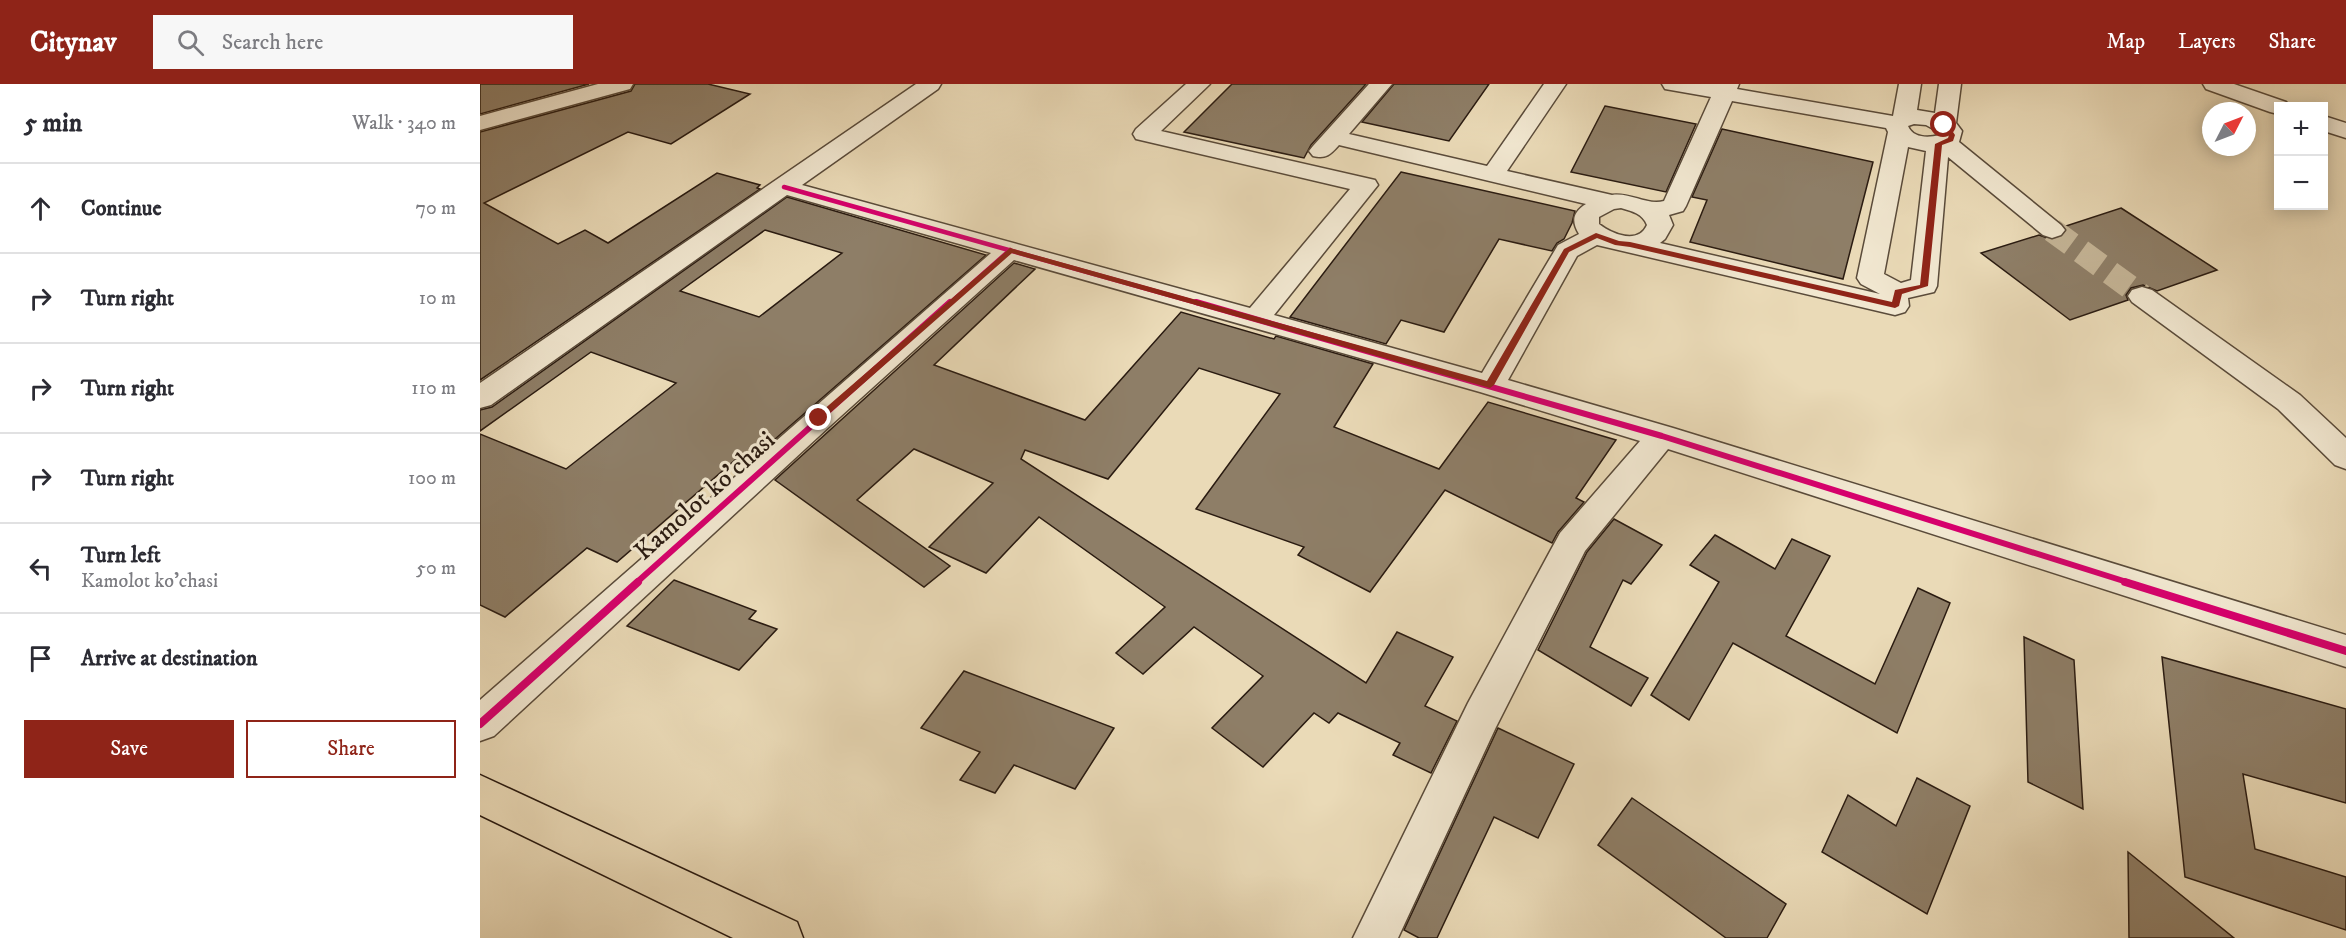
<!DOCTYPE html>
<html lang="en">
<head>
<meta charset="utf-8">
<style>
  body { margin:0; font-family:"IM FELL DW Pica",serif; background:#f7f7f7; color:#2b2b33 }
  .controls { position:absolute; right:18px; top:18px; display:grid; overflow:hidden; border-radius:0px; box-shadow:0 3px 15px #0003 }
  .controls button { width:54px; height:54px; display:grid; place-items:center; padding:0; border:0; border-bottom:2px solid #e1e1e2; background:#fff; color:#2b2b33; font:30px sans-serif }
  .compass { position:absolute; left:1722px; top:18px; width:54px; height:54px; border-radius:50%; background:#fff; box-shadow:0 3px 15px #0003; rotate:48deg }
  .stop { position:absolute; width:18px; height:18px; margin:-14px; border:4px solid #8f2418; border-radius:50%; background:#fff }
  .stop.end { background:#8f2418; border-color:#fff; box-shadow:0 2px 6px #0008 }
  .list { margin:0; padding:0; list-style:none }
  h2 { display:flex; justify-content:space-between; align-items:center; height:78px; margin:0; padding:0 24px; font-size:26px }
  h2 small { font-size:20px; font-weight:400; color:#7c7c81 }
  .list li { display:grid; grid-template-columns:39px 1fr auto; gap:18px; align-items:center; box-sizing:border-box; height:90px; padding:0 24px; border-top:2px solid #e1e1e2 }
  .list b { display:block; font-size:22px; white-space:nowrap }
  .list p { margin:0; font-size:20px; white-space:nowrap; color:#7c7c81 }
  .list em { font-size:20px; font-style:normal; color:#7c7c81 }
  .actions { display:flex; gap:12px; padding:18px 24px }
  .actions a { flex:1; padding:14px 0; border:2px solid #8f2418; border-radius:0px; text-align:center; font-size:21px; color:#8f2418 }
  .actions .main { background:#8f2418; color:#fff }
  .icon { flex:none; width:33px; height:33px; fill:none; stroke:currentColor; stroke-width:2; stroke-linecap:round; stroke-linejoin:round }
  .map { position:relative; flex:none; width:1866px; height:854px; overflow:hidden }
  header { display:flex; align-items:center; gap:36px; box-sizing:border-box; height:84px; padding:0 30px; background:#8f2418; color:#fff }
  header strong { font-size:28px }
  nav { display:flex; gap:33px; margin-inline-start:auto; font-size:21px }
  .search { width:420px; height:54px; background:#f7f7f7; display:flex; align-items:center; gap:15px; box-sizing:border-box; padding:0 21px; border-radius:0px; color:#7c7c81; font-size:22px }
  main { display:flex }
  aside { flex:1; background:#fff }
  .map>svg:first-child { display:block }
  .building { fill:#8e7e67; stroke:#2a1b11; stroke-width:1.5; fill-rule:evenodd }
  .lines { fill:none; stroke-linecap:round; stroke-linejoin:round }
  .minor-tunnel { stroke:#c4b496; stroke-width:24; stroke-dasharray:24 12; stroke-linecap:butt }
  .minor-casing { stroke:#5a4b3a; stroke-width:3 }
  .major-casing { stroke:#2a1b11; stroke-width:3 }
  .minor { fill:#f1e7d0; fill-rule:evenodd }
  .major { fill:#eadab7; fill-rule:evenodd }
  .cycleway-far2-casing { stroke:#f1e7d0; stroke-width:8 }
  .cycleway-far1-casing { stroke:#f1e7d0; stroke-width:10 }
  .cycleway-casing { stroke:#f1e7d0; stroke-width:11 }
  .cycleway-far2 { stroke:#d6006c; stroke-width:4.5 }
  .cycleway-far1 { stroke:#d6006c; stroke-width:6 }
  .cycleway { stroke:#d6006c; stroke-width:8 }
  .route { fill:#8f2418 }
  .labels { text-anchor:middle; stroke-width:6; stroke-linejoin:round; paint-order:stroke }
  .street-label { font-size:26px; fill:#2a1b11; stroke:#f1e7d0 }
</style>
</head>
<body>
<header>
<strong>Citynav</strong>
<div class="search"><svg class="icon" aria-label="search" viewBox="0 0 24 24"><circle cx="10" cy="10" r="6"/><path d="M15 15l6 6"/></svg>Search here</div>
<nav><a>Map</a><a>Layers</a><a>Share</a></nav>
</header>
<main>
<aside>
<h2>5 min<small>Walk · 340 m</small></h2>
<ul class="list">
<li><svg class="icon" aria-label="ahead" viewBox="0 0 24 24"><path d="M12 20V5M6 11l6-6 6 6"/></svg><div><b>Continue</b></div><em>70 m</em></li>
<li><svg class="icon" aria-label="right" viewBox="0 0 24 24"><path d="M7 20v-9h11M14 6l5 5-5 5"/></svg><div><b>Turn right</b></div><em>10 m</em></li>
<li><svg class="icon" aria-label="right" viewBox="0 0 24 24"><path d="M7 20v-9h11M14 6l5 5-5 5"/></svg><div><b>Turn right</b></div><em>110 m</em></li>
<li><svg class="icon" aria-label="right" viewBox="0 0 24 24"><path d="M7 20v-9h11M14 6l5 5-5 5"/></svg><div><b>Turn right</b></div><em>100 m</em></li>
<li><svg class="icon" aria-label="left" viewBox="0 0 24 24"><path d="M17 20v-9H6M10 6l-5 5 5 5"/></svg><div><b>Turn left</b><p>Kamolot ko'chasi</p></div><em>50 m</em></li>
<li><svg class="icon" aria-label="arrive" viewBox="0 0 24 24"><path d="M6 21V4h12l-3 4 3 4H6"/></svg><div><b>Arrive at destination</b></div></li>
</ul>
<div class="actions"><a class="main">Save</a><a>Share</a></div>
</aside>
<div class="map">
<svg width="1866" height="854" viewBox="0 0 1866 854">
  <rect width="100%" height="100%" fill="#eadab7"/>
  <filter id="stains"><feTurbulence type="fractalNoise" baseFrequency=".00333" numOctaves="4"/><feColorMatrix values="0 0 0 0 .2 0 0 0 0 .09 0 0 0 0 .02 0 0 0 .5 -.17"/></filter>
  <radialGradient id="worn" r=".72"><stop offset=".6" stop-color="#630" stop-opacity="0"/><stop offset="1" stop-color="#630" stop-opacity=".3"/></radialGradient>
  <g class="building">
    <polygon points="0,0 109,0 0,30"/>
    <polygon points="155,0 228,0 270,10 191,60 148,48 4,119 78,160 105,146 128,159 237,89 280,101 277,104 280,105 0,296 0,48 151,7"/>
    <polygon points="752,0 886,0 831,61 824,74 704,48"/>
    <polygon points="914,0 1009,0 969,57 882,38"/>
    <polygon points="1125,22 1216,40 1186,108 1091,88"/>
    <polygon points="1242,45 1393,78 1363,195 1210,158 1227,116 1212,113"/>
    <polygon points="921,88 1095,127 1092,139 1084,155 1077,159 1072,167 1019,155 964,248 921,236 906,260 810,233"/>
    <path d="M 307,113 L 506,171 L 270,377 L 261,371 L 137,478 L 107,464 L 25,533 L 0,521 L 0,350 L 86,385 L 196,299 L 111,268 L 0,347 L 0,326 L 12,323 ZM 285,146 L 362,169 L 279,233 L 200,207 Z"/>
    <polygon points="1641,124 1737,186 1677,207 1663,201 1651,204 1646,211 1648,216 1590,236 1501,169 1559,151 1573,156 1583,152 1587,146 1586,142"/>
    <polygon points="534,179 555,185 454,281 605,336 701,228 794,255 796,252 893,280 854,343 959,385 1008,318 1136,356 1096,414 1104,418 1078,448 1072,459 965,406 890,508 818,471 824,463 716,425 800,310 719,284 628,395 545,366 541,375 886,599 917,548 973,573 945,622 977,637 951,689 913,671 920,659 858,629 849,639 834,629 783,683 732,644 783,592 714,543 663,590 636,569 685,523 559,433 506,489 449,463 513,399 434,365 377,416 470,482 444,503 295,396"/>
    <polygon points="1134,435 1182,461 1151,500 1143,496 1110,563 1168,594 1151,622 1058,566 1107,468"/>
    <polygon points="1235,451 1295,485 1312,455 1350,472 1306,552 1395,600 1438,504 1470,519 1417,649 1253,559 1209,636 1171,611 1239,498 1210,481"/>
    <polygon points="194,496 276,527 269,535 297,545 259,586 147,542"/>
    <polygon points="1544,553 1594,576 1603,725 1548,698"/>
    <polygon points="1682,573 1866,625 1866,719 1763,690 1775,765 1866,793 1866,846 1705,793"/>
    <polygon points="484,587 634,644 595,705 534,681 515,709 480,696 500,668 441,644"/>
    <polygon points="1018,644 1094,680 1058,754 1014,733 957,854 939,854 924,846"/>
    <polygon points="1437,694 1490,722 1447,830 1342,768 1368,711 1416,742"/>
    <polygon points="1152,714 1306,820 1287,854 1246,854 1118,761"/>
    <polygon points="1648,768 1754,854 1649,854"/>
  </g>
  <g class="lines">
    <polyline class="minor-tunnel" points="1572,146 1662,212"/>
    <defs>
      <g id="minor">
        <polygon points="118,0 153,0 150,5 0,46 0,32"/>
        <path d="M 436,0 L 461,0 L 458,5 L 322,101 L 770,224 L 870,105 L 656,55 L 653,50 L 656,45 L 706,0 L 730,0 L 681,47 L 895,96 L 898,101 L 794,231 L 1002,289 L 1078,161 L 1099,150 C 1091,137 1093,128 1106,120 L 859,61 C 850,71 846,75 833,72 L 829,67 L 833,62 L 889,0 L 912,0 L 869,50 L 1007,82 L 1064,0 L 1086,0 L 1027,87 L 1132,111 C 1150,108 1168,122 1184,117 L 1231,13 L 1185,5 L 1182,0 L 1259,0 L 1257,5 L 1413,32 L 1419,0 L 1441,0 L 1437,26 L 1455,29 L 1459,0 L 1481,0 L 1476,39 L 1482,47 L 1479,58 L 1581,141 L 1585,146 L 1581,151 L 1572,154 L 1563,151 L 1468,73 L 1457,202 L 1454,208 L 1428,214 L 1429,222 L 1425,228 L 1415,231 L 1117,161 L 1097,172 L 1028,296 L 1193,344 L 1866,551 L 1866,583 L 1188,365 L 1105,467 L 1016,643 L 918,854 L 873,854 L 988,619 L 1080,449 L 1160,357 L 1000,308 L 534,176 L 350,342 L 14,652 L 0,657 L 0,616 L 511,169 L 307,111 L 11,321 L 0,324 L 0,299 ZM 1252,17 L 1406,44 L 1408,48 L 1377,194 L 1381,200 L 1400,210 L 1180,159 L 1185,155 L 1193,141 L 1189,131 L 1203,127 L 1206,122 ZM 1434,40 L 1446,41 L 1459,48 L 1459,51 C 1448,54 1433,54 1428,42 ZM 1428,63 L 1446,67 L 1431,196 L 1421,199 L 1404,190 ZM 1141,124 C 1152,127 1163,130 1167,141 C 1158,161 1132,150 1119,140 L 1119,133 L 1134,125 Z"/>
        <polygon points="1723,0 1754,0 1806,18 1809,22 1798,22 1798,30 1790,28 1726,5"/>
        <polygon points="1844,32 1866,39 1866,54 1844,47"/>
        <polygon points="1662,203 1672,206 1820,311 1866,354 1866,385 1855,381 1798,325 1652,218 1648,212 1652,206"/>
      </g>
      <polygon id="major" points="0,691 317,838 323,854 253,854 0,731"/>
    </defs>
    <use href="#minor" class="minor-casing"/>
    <use href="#major" class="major-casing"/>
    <use href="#minor" class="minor"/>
    <use href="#major" class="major"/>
    <defs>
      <g id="cycleway-far2">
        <polyline points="304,103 721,220"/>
        <polyline points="469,220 530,166"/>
      </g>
      <g id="cycleway-far1">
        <polyline points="716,218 1182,352 1650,499"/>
        <polyline points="156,499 470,218"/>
      </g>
      <g id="cycleway">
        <polyline points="1645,498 1866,567"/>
        <polyline points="0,640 158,498"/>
      </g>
    </defs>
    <use href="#cycleway-far2" class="cycleway-far2-casing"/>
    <use href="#cycleway-far1" class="cycleway-far1-casing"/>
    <use href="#cycleway" class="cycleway-casing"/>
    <use href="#cycleway-far2" class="cycleway-far2"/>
    <use href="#cycleway-far1" class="cycleway-far1"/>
    <use href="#cycleway" class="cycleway"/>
  </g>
  <polygon class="route" points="1462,39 1467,39 1475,51 1473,57 1462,61 1448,202 1422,210 1419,222 1415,224 1150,163 1135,161 1117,154 1089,168 1014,301 1010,304 532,169 342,336 334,334 530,164 1007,297 1084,165 1116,149 1139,157 1150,158 1412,218 1415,206 1440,201 1455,60 1468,54 1469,51"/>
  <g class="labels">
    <g class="street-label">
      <text transform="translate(224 411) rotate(-42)" y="9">Kamolot ko'chasi</text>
    </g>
  </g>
  <rect width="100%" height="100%" filter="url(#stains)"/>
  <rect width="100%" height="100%" fill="url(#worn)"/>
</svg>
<div class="controls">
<button>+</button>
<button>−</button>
</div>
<svg class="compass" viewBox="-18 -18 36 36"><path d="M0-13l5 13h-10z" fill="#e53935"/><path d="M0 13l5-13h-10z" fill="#7c7c81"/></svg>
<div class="stop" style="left:1464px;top:41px"></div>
<div class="stop end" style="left:339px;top:334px"></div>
</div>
</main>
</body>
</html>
